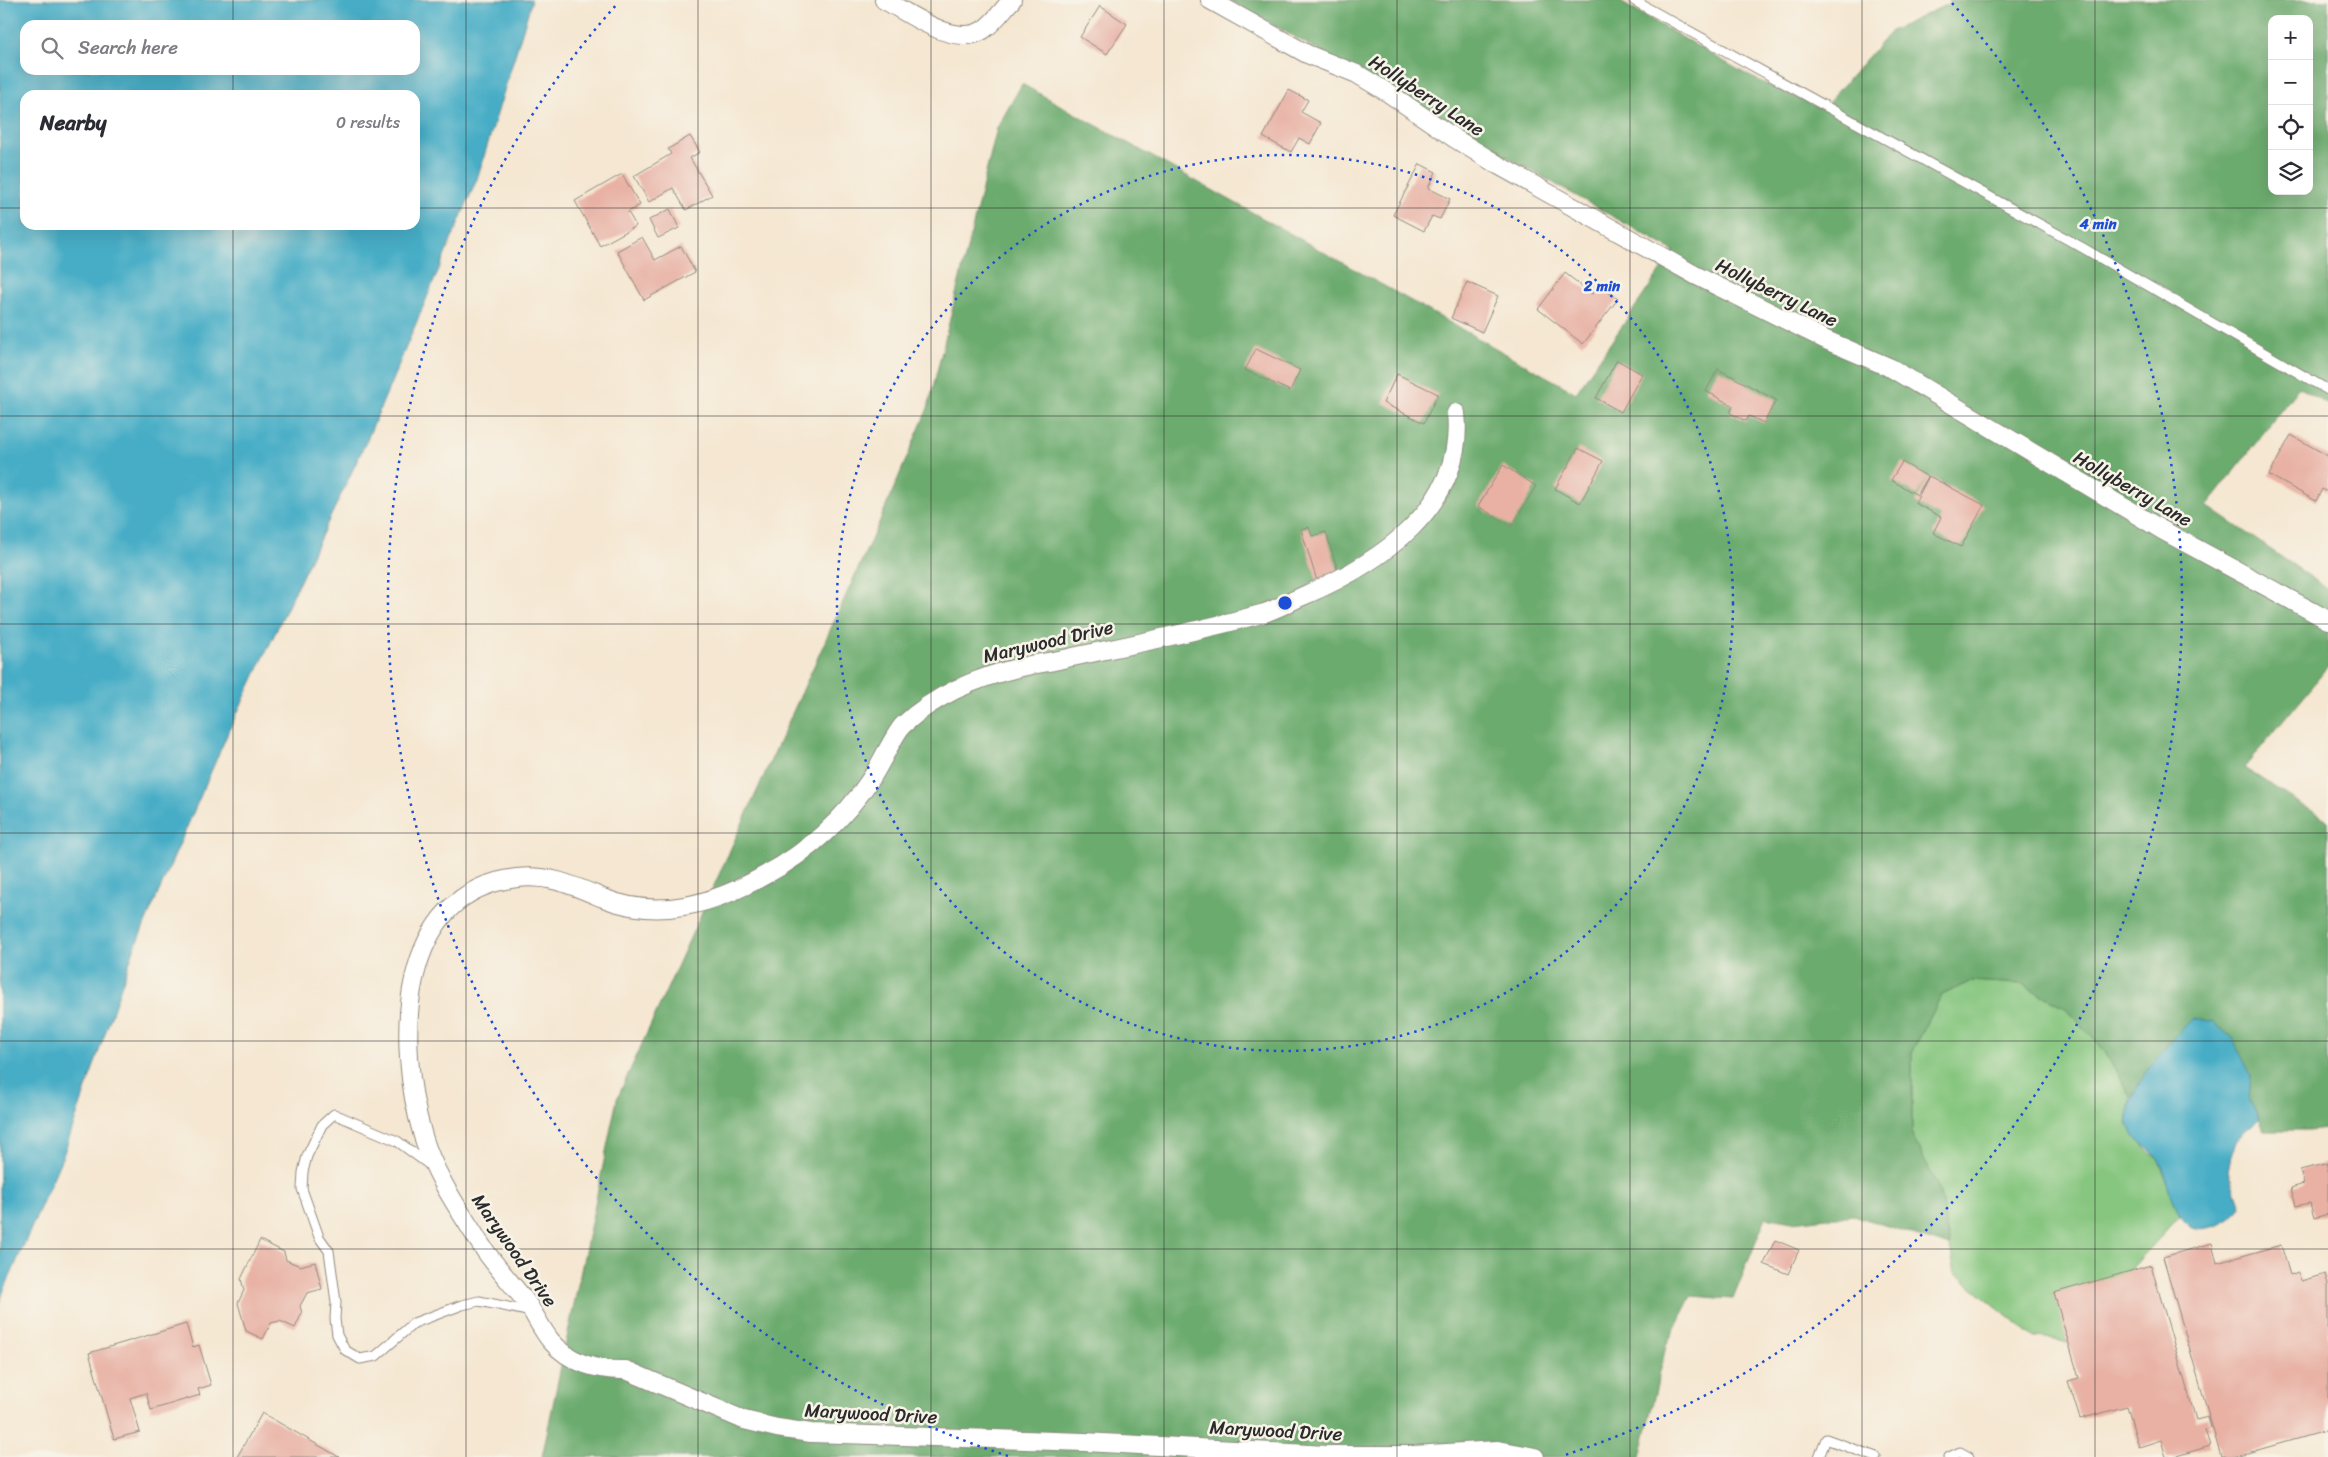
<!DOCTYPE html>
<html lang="en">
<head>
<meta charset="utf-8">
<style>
  body { margin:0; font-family:Sriracha,sans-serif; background:#f7f7f7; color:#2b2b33 }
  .controls { position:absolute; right:15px; top:15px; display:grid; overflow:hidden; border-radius:10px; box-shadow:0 5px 20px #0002 }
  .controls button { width:45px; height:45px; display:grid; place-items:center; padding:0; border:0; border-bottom:1px solid #e1e1e2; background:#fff; color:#2b2b33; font:25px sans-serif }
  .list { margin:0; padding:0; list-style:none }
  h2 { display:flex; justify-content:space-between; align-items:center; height:65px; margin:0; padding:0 20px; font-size:21px }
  h2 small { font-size:16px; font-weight:400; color:#7c7c81 }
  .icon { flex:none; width:28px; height:28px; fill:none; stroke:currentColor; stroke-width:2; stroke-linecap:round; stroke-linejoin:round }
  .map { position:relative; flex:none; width:2328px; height:1457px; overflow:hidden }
  .search { position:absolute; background:#fff; box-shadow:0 5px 20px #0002; left:20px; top:20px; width:400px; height:55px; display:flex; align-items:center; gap:12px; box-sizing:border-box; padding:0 18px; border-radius:15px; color:#7c7c81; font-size:19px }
  .panel { position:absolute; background:#fff; box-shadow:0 5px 20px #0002; left:20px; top:90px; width:400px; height:140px; border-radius:15px }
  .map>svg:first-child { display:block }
  .green { fill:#86c67f; stroke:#587855 }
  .forest { fill:#6cab6e; stroke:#4c6b4c; fill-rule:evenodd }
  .water { fill:#46adc6; stroke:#386c78; fill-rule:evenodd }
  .building { fill:#e8b1a4 }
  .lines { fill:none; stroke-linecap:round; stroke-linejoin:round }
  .lane-casing { stroke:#90897e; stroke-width:11 }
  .street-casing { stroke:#90897e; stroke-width:20 }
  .lane { stroke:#fff; stroke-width:9 }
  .street { stroke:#fff; stroke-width:18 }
  .grid { fill:none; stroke:#2b2b2b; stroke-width:1; stroke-opacity:0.55 }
  .ring { fill:none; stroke:#1d4ed8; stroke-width:2.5; stroke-dasharray:2.5 5 }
  .labels { text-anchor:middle; stroke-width:5; stroke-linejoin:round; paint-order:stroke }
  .street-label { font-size:19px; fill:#2b2b2b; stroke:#f7f3e8 }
  .centre { fill:#1d4ed8; stroke:#f7f3e8; stroke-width:2.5 }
  .ring-label { font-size:15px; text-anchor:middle; font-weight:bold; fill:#1d4ed8; stroke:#f7f3e8; stroke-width:5; stroke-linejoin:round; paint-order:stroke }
</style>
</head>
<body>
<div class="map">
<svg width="2328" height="1457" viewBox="0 0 2328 1457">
  <rect width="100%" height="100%" fill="#f7f3e8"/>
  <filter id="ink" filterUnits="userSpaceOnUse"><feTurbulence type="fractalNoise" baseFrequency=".02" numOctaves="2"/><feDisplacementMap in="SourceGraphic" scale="10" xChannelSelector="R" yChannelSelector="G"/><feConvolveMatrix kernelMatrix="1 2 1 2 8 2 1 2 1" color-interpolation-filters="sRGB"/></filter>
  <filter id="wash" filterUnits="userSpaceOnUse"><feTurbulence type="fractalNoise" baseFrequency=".0096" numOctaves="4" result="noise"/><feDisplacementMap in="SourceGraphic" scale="20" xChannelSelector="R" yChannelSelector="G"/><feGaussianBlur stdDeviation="1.12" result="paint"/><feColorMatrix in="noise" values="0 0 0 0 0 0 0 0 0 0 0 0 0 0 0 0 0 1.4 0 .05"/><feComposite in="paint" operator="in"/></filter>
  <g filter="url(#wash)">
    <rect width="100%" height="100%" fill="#f5e7d1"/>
    <polygon class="green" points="1971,981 2022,984 2064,1007 2105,1051 2131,1098 2128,1124 2146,1150 2159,1160 2180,1216 2119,1282 2089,1343 2035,1338 1955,1273 1939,1189 1912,1136 1912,1052 1942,995"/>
    <path class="forest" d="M 1229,0 L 1617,0 L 1751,77 L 1826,111 L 1831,99 L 1891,31 L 1950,3 L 1948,0 L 2328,0 L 2328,405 L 2299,387 L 2207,506 L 2328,589 L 2328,667 L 2244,768 L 2328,821 L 2328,1128 L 2309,1130 L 2265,1130 L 2249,1099 L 2251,1075 L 2169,1041 L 2131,1098 L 2105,1051 L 2064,1007 L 2022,984 L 1971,981 L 1942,995 L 1912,1052 L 1912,1136 L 1939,1189 L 1950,1246 L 1853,1215 L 1792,1222 L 1766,1217 L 1733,1299 L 1691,1296 L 1666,1346 L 1640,1457 L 542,1457 L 617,1099 L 882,516 L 928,408 L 997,128 L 1022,84 L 1576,393 L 1674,251 ZM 2272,19 L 2309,19 L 2309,191 L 2272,191 Z"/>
    <g class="water">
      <path d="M 0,0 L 532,0 L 477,179 L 366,442 L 230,728 L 134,949 L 64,1153 L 2,1295 L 0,1305 ZM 25,25 L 415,25 L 415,70 L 25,70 ZM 25,95 L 415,95 L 415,225 L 25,225 Z"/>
      <path d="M 2192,1019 L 2212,1021 L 2233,1039 L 2251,1075 L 2249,1099 L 2259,1119 L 2238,1137 L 2231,1155 L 2228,1171 L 2240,1206 C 2234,1217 2227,1222 2215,1226 C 2172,1242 2173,1182 2159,1161 C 2151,1149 2137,1143 2131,1130 C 2116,1098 2171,1040 2192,1019 Z"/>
    </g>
    <g id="blocks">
      <g class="building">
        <polygon points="1100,6 1127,24 1107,54 1080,37"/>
        <polygon points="1289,90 1308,100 1301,112 1321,123 1310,144 1299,138 1291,152 1263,137"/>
        <polygon points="690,136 700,152 690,158 712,195 686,210 673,188 649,202 634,176 671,154 668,149"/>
        <polygon points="1420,164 1436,172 1428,188 1450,199 1440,219 1432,216 1424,231 1393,215"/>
        <polygon points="622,174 640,205 628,212 636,226 600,246 575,201"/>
        <polygon points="670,209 679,228 658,238 649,220"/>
        <polygon points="642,237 655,260 681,246 695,272 644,300 617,251"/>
        <polygon points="1565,273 1592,294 1599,285 1618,299 1583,344 1538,309"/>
        <polygon points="1467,282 1498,296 1482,332 1451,318"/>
        <polygon points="1256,349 1300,370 1290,391 1245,370"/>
        <polygon points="1617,360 1642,374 1621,412 1596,398"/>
        <polygon points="1718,369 1776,400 1764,423 1749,416 1746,421 1730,413 1733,406 1706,391"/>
        <polygon points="1397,374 1438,394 1424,423 1383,403"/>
        <polygon points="2291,435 2328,456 2328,492 2322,489 2316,501 2269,475"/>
        <polygon points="1578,448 1603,461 1580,503 1555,489"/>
        <polygon points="1902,462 1928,477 1917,495 1891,480"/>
        <polygon points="1503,465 1536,486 1511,527 1478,506"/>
        <polygon points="1929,476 1984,505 1961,547 1933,533 1941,517 1915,503"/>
        <polygon points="1309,527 1312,536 1326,532 1339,574 1317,581 1301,529"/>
        <polygon points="2328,1163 2328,1214 2314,1218 2310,1203 2296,1206 2291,1188 2304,1184 2300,1170"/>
        <polygon points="260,1240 284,1252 286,1260 300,1266 315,1262 322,1289 307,1293 300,1306 302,1313 295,1328 280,1321 271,1323 263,1339 246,1331 238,1303 244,1290 241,1279"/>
        <polygon points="1775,1240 1799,1250 1788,1274 1764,1264"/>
        <polygon points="2212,1243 2217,1263 2281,1245 2290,1275 2298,1272 2301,1281 2325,1274 2328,1284 2328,1430 2233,1457 2221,1457 2163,1257"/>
        <polygon points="2151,1265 2196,1420 2208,1417 2211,1428 2205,1430 2210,1446 2173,1457 2166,1457 2161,1440 2139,1447 2127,1406 2080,1419 2068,1381 2079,1378 2054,1293"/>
        <polygon points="186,1324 193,1347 199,1345 211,1385 198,1389 200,1395 151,1410 146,1393 130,1398 140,1432 114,1439 89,1353"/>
        <polygon points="262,1413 339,1457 237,1457"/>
      </g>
    </g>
  </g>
  <g filter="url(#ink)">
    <use href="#blocks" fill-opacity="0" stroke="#90897e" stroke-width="1"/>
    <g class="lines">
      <defs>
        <g id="lane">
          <polyline points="1633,0 2083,248 2328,390"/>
          <polyline points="431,1166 397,1141 334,1114 322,1125 307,1156 303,1172 302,1189 319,1237 329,1251 336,1302 335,1319 337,1335 345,1350 360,1359 376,1356 414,1323 462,1305 479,1301 532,1312"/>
          <polyline points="1819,1457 1826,1439 1876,1457"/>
          <polyline points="1949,1457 1960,1452 1969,1457"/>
        </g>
        <g id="street">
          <path d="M 884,0 C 909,13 955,48 983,30 C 994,23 1003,9 1012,0"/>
          <polyline points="1210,0 1307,54 1357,74 1390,94 1454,138 1498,165 1695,275 1826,340 1891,368 2162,530 2328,620"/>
          <path d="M 1456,413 C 1466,507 1378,564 1303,596 C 1289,602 1275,610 1261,614 C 1193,633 1123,646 1054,661 C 999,669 945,686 903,725 C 894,734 880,766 870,780 C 845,818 808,852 767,874 C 716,903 660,921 603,898 C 574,886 549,874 517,878 C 395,892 396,1046 423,1136 C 434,1173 456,1205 476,1237 C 489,1259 507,1278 523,1298 C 534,1311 540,1328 551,1341 C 570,1363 598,1371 626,1370 L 744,1420 L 777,1428 L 811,1433 L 1084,1442 L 1327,1455 L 1412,1455 L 1498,1450 L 1535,1457"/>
        </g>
      </defs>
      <use href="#lane" class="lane-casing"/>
      <use href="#street" class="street-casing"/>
      <use href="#lane" class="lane"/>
      <use href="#street" class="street"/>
    </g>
  </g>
  <path class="grid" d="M 233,0 L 233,25M 466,0 L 466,1457M 698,0 L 698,1457M 931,0 L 931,1457M 1164,0 L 1164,1457M 1397,0 L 1397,1457M 1630,0 L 1630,1457M 1862,0 L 1862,1457M 2095,0 L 2095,1457M 233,70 L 233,95M 0,208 L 25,208M 415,208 L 2328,208M 233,225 L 233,1457M 0,416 L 2328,416M 0,624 L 2328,624M 0,833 L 2328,833M 0,1041 L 2328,1041M 0,1249 L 2328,1249"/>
  <g class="ring">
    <circle cx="1285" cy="603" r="448"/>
    <path d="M1008 1456A897 897 0 0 1 618 3M1952 3A897 897 0 0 1 1562 1456"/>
  </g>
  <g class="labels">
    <g class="street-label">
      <text transform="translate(1427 95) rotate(33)" y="7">Hollyberry Lane</text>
      <text transform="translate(1777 292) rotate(26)" y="7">Hollyberry Lane</text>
      <text transform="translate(2133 488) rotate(30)" y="7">Hollyberry Lane</text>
      <text transform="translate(1048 641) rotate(-13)" y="7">Marywood Drive</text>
      <text transform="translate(515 1250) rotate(55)" y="7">Marywood Drive</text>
      <text transform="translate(871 1413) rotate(3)" y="7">Marywood Drive</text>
      <text transform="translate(1276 1430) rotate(3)" y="7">Marywood Drive</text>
    </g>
  </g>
  <circle cx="1285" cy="603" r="8" class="centre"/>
  <g class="ring-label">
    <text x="2098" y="229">4 min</text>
    <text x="1602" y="291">2 min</text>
  </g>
</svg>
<div class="controls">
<button>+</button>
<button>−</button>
<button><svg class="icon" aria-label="locate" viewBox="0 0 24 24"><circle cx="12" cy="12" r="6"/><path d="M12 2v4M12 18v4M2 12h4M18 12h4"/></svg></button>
<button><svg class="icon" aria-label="layers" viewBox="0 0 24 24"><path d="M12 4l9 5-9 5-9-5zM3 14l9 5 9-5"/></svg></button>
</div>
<div class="search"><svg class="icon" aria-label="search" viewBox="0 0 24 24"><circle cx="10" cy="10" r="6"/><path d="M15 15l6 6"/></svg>Search here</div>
<section class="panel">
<h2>Nearby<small>0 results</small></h2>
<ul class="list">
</ul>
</section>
</div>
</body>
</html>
